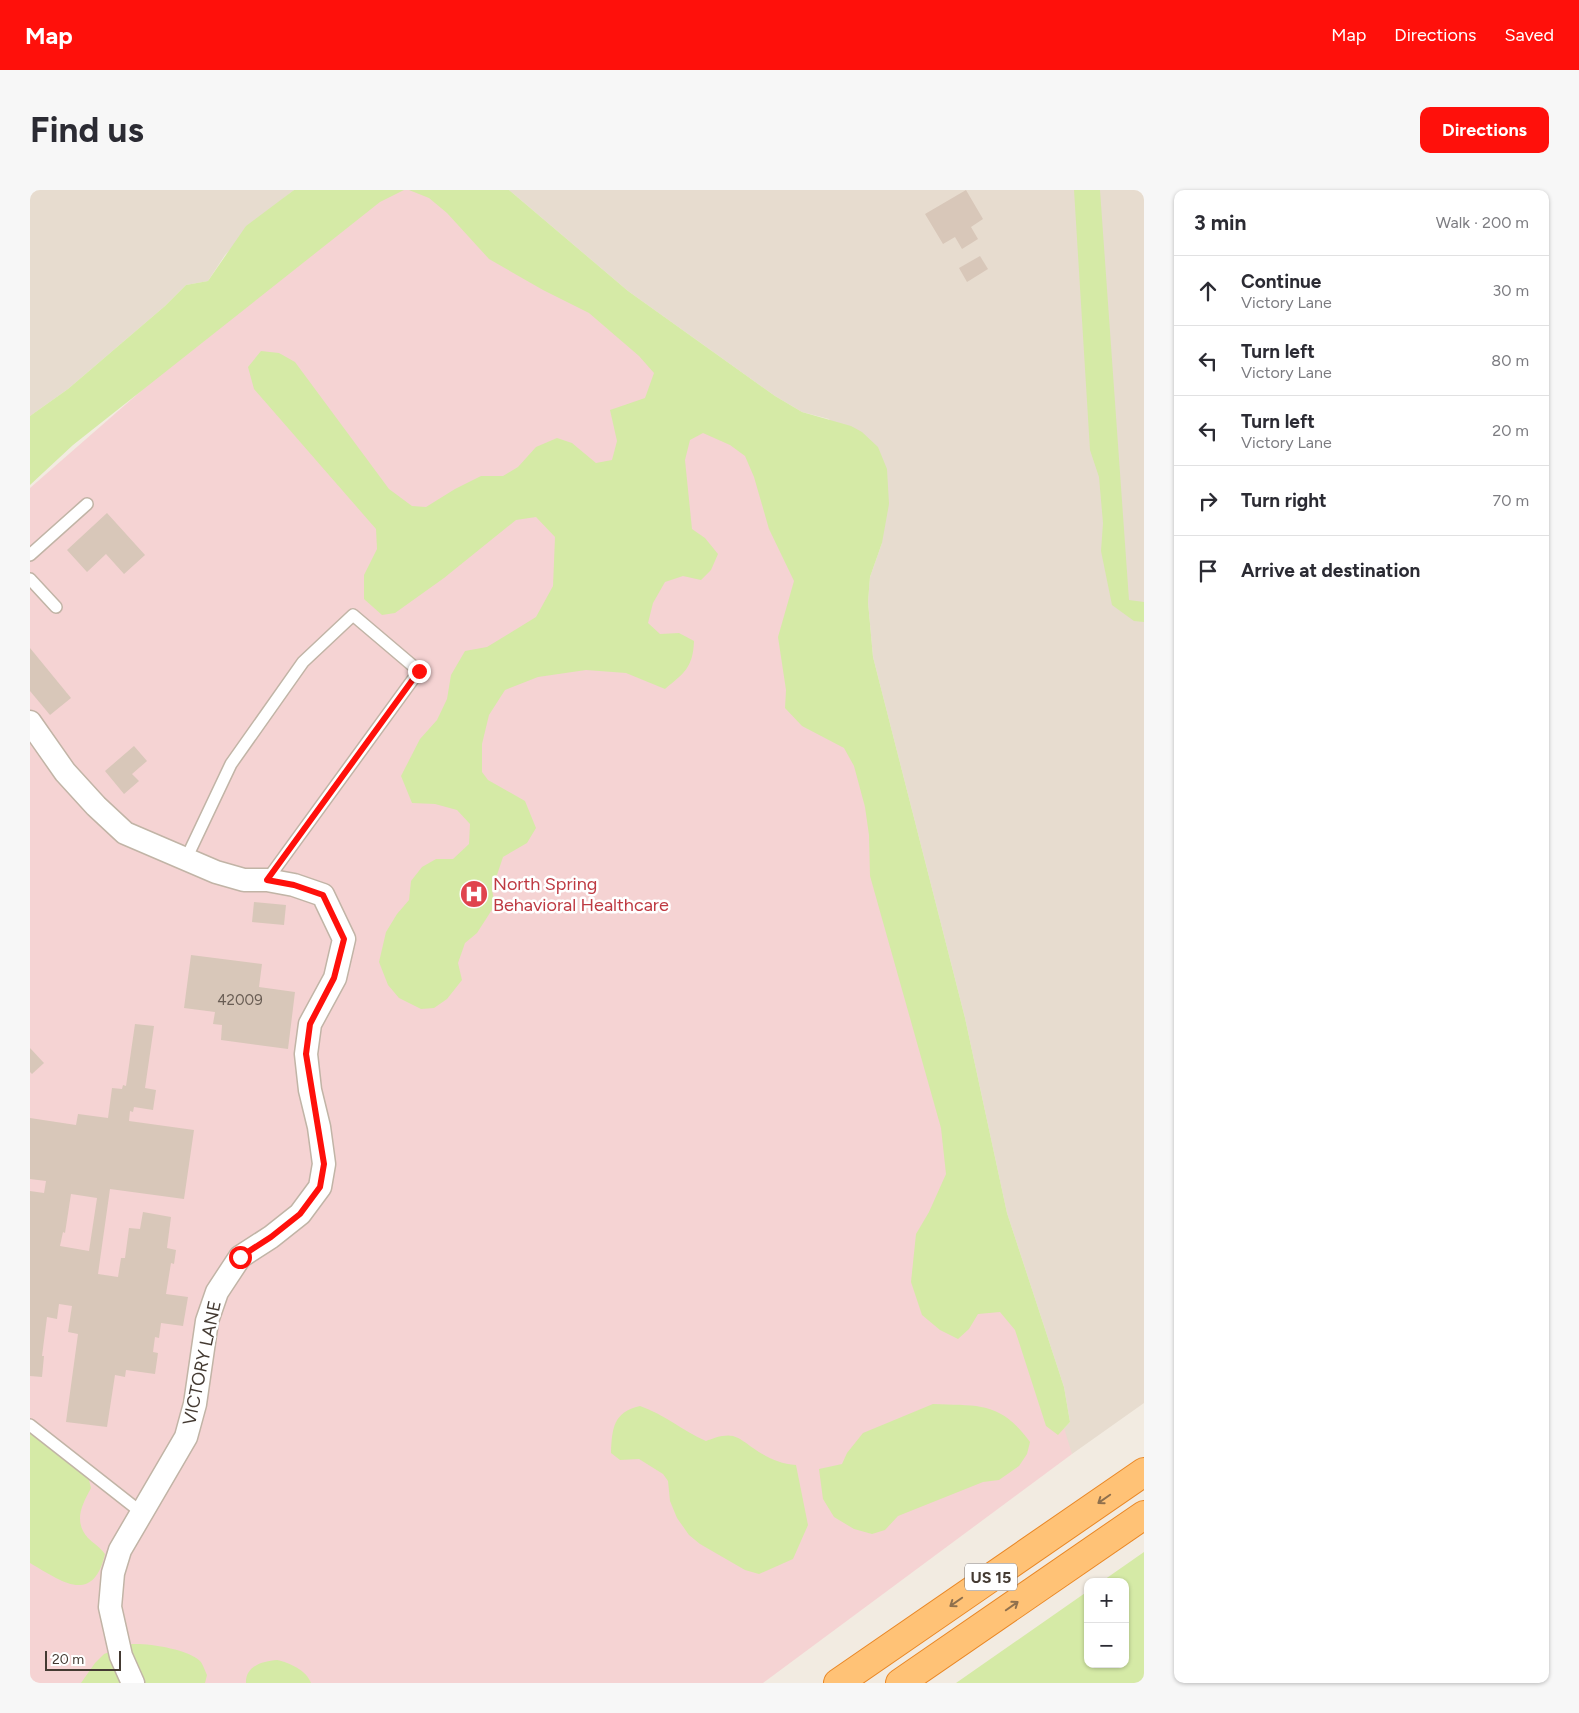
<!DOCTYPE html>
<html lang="en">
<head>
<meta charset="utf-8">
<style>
  body { margin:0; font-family:Figtree,sans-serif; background:#f7f7f7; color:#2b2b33 }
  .controls { position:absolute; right:15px; bottom:15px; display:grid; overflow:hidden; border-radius:10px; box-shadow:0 1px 4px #0004 }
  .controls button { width:45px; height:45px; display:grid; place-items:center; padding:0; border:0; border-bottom:1px solid #e1e1e2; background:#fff; color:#2b2b33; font:25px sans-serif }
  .scale { position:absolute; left:15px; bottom:12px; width:76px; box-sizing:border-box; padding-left:5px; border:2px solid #443a32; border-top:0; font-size:14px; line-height:18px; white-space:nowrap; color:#443a32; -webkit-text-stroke:4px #fff; paint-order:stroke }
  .stop { position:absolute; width:15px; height:15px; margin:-11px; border:4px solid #ff100b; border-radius:50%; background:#fff }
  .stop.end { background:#ff100b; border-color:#fff; box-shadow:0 1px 5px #0008 }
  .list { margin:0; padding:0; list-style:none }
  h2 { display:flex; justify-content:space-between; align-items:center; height:65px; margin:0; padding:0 20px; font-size:21px }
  h2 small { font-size:16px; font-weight:400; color:#7c7c81 }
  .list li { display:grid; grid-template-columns:32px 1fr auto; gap:15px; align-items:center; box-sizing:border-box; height:70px; padding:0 20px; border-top:1px solid #e1e1e2 }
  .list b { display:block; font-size:19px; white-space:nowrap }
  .list p { margin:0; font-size:16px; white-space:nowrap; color:#7c7c81 }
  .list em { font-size:16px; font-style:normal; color:#7c7c81 }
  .icon { flex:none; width:28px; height:28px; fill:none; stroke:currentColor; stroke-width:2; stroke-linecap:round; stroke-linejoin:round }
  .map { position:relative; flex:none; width:1114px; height:1493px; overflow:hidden; border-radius:10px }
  header { display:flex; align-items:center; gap:30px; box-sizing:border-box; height:70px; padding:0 25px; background:#ff100b; color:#fff }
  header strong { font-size:24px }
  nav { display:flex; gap:28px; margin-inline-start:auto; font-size:18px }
  .intro { display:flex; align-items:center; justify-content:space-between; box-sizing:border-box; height:120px; padding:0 30px }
  h1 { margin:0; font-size:35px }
  .button { padding:12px 22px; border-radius:10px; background:#ff100b; color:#fff; font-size:18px; font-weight:700 }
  main { display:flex; gap:30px; padding:0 30px }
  aside { flex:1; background:#fff; border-radius:10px; box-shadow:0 1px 4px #0004 }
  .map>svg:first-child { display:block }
  .residential { fill:#e7dccf }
  .medical { fill:#f5d3d3 }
  .green { fill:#d5eaa6 }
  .building { fill:#d8c7b9; fill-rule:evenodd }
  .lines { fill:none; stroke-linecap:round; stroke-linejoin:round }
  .service-casing { stroke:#c1b4a6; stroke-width:14 }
  .minor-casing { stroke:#c1b4a6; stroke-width:25 }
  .trunk-casing { stroke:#e98725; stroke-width:30 }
  .service { stroke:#fff; stroke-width:11 }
  .minor { stroke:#fff; stroke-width:22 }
  .trunk { stroke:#ffc276; stroke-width:28 }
  .oneway { stroke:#8f704d }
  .route { stroke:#ff100b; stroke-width:6 }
  .labels { text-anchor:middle; stroke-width:5; stroke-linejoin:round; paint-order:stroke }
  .number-label { font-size:15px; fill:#695d54 }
  .shield { fill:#fff; stroke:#7c7570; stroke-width:1 }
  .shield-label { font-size:16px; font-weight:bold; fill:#443a32 }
  .health-label { font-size:18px; fill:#be3a42; stroke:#fff; text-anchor:start }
  .street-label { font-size:18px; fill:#443a32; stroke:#fff }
</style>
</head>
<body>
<header>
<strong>Map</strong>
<nav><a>Map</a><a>Directions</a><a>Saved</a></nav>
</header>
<div class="intro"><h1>Find us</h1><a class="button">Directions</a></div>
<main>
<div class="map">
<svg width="1114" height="1493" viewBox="0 0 1114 1493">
  <rect width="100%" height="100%" fill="#f2ebe1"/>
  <g class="residential">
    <polygon points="0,0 264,0 244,16 195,65 178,91 156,95 135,116 38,199 0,226"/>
    <polygon points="479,0 1114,0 1114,1213 1042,1264 1028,1245 1040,1232 1034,1197 977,1023 935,828 843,467 838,412 840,387 852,353 799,229 772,222 745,206 598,101"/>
  </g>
  <polygon class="medical" points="341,0 447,0 756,255 979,1057 1042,1264 733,1493 0,1493 0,298"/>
  <g class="green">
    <polygon points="264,0 374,0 350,12 43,255 0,295 0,226 38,199 135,116 156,95 178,91 216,36"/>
    <path d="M 379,0 L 479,0 L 598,101 L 745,206 L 772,222 L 821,236 L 832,242 L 848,257 L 857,279 L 859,314 L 852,353 L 840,387 L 838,412 L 843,467 L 935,828 L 977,1023 L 1034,1197 L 1040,1232 L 1028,1245 L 1016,1236 L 985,1140 L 970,1122 L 948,1124 L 939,1139 L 928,1149 L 910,1140 L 892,1125 L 881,1092 L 886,1044 L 899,1022 L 916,984 L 911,938 L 840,686 L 839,645 L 835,617 L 824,576 L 814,558 L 772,536 L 755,518 L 756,500 L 748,447 L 764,391 L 739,339 L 724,287 L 715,266 L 700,255 L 673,243 L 660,250 L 655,270 L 662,339 L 675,348 L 688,364 L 681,380 L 671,390 L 653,386 L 635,392 L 623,413 L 618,433 L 630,444 L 649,443 L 664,451 C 663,478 654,483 635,499 L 596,483 L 556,480 L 508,487 L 475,500 L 459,525 L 452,554 L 452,582 L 458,590 L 495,611 L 506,638 L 497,653 L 473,667 L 462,700 L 465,715 L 447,743 L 435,753 L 428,773 L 432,790 L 417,809 L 404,818 L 391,819 L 369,808 L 358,795 L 349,772 L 356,742 L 367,724 L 379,710 L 381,691 L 392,677 L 406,669 L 423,669 L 439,654 L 440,634 L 427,620 L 405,614 L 382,613 L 371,586 L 390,549 L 407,530 L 417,509 L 421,485 L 435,461 L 457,457 L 506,427 L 523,396 L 525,347 L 506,327 L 486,330 L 414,388 L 365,423 L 352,425 L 334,409 L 334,385 L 347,359 L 346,339 L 224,199 L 218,177 L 231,161 L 249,163 L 265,172 L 359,299 L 382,316 L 396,317 L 425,299 L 451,286 L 473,286 L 488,277 L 506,257 L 527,248 L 542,253 L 566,273 L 582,270 L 587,251 L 580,220 L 615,208 L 624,183 L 609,166 L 559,123 L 513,100 L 459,69 L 417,23 L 399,8 Z"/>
    <polygon points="1044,0 1070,0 1099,410 1114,412 1114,432 1104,431 1082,415 1071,361 1073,333 1069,287 1060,260"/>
    <path d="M 903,1214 C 949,1216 970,1211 1000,1252 L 997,1264 L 989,1276 L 969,1290 L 953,1292 L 868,1326 L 855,1340 L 842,1344 L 824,1339 L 804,1327 L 793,1309 L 789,1279 L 812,1274 L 817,1263 L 833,1243 Z"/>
    <path d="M 610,1216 C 634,1224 653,1241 676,1251 C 684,1248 694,1244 703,1246 C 710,1248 716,1253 723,1258 C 736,1267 749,1274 766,1275 L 778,1335 L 763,1369 L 729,1384 L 715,1380 L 670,1354 L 659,1345 L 647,1328 L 640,1311 L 638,1291 L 633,1284 L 609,1269 L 590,1270 L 581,1263 C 582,1239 583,1222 610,1216 Z"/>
    <path d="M 0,1242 C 22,1253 37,1273 58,1286 L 61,1298 C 52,1315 43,1331 58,1348 C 64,1354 69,1356 75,1364 C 63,1416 31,1391 0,1373 Z"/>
    <polygon points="1114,1362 1114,1493 926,1493 1058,1401 1058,1474 1095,1474 1095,1392 1071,1392"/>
    <path d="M 102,1454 C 117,1453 159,1459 170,1471 C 173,1474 175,1481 177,1485 L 175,1493 L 51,1493 L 65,1473 L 74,1464 Z"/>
    <path d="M 247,1470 C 260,1473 276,1480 281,1493 L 216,1493 C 215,1476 233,1471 247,1470 Z"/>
  </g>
  <g class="building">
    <polygon points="936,0 953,29 941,37 948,49 932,59 925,47 913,54 895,24"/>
    <polygon points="950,66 958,79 937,92 929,78"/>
    <polygon points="77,323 115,365 94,384 76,364 57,382 37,360"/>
    <polygon points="0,458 41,508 20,525 0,501"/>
    <polygon points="104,556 117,571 102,584 109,591 94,604 75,581"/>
    <polygon points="224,712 256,715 254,735 222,732"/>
    <polygon points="161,765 232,774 229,797 265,802 258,859 191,850 192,835 183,834 185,822 154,818"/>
    <path d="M 105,834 L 124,836 L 115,898 L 126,900 L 123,920 L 104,917 L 103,922 L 100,921 L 99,931 L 164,940 L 154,1009 L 80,999 L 68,1084 L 88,1087 L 91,1068 L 95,1068 L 99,1038 L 110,1039 L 113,1022 L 141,1027 L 137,1058 L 146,1060 L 144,1074 L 141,1073 L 136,1104 L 158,1107 L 153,1136 L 131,1133 L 129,1148 L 125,1147 L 123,1162 L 128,1163 L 125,1184 L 96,1180 L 95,1187 L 85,1185 L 77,1237 L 36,1232 L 48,1144 L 38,1142 L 42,1116 L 29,1114 L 27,1129 L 17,1127 L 12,1166 L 14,1166 L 12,1187 L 0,1186 L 0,1001 L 14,1003 L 16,991 L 0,989 L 0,928 L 46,935 L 48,924 L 78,928 L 82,898 L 92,899 L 93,895 L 96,896 ZM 41,1004 L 67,1008 L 59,1061 L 30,1056 L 33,1042 L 35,1043 Z"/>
    <polygon points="0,858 14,873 2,884 0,882"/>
  </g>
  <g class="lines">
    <defs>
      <g id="service">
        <polyline points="0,365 57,314"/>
        <polyline points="0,389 26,417"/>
        <polyline points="156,669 201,574 273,472 323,425 389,481 237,690"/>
        <polyline points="0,1235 112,1323"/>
      </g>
      <polyline id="minor" points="0,532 35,582 66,616 95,643 186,682 214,690 237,690 264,695 293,705 314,749 305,788 280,834 276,864 280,900 289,937 294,974 290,997 270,1024 241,1047 210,1067 187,1102 177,1131 165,1214 156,1247 90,1360 83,1383 80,1417 91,1466 103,1493"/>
      <g id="trunk">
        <polyline points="808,1493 1114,1282"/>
        <polyline points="870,1493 1114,1325"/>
      </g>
    </defs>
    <use href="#service" class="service-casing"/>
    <use href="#minor" class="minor-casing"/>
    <use href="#trunk" class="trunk-casing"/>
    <use href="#service" class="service"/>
    <use href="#minor" class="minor"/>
    <use href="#trunk" class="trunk"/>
  </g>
  <defs><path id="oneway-shaft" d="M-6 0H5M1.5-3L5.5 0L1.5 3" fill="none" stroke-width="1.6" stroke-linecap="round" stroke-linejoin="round" transform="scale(1.25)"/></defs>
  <g class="oneway">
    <use href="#oneway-shaft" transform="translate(1074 1309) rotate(145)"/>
    <use href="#oneway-shaft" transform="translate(926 1412) rotate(145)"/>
    <use href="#oneway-shaft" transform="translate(982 1416) rotate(-35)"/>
  </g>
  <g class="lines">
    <polyline class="route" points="210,1067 241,1047 270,1024 290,997 294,974 276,864 280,834 304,788 314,749 293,705 264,695 237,690 389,481"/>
  </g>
  <defs>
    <symbol id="hospital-disc" viewBox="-11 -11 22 22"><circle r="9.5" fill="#e0444e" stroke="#fff"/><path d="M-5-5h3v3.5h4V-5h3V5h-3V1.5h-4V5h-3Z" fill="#fff"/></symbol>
  </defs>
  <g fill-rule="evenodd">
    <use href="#hospital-disc" x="428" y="688" width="32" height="32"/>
  </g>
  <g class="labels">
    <g class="number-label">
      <text x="210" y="815">42009</text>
    </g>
    <rect class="shield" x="935" y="1373.5" width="52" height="27" rx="4"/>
    <g class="shield-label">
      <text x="961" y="1393">US 15</text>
    </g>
    <g class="health-label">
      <text x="463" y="700">North Spring<tspan x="463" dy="21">Behavioral Healthcare</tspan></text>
    </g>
    <g class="street-label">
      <text transform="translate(172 1173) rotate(-78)" y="6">VICTORY LANE</text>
    </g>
  </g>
</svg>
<div class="controls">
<button>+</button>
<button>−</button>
</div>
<div class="scale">20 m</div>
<div class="stop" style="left:210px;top:1067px"></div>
<div class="stop end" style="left:389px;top:481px"></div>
</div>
<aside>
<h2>3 min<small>Walk · 200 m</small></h2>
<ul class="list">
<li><svg class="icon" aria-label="ahead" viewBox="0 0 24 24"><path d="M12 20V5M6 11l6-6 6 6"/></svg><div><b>Continue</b><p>Victory Lane</p></div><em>30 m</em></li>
<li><svg class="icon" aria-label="left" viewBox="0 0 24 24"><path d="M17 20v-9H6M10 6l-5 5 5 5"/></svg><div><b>Turn left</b><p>Victory Lane</p></div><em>80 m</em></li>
<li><svg class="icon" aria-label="left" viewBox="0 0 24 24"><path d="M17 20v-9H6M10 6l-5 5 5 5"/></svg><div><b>Turn left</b><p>Victory Lane</p></div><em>20 m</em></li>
<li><svg class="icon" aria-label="right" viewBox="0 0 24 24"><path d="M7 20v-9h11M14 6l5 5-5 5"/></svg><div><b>Turn right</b></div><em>70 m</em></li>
<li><svg class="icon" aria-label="arrive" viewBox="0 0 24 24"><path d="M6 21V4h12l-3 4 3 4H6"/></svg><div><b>Arrive at destination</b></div></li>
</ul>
</aside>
</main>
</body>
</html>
